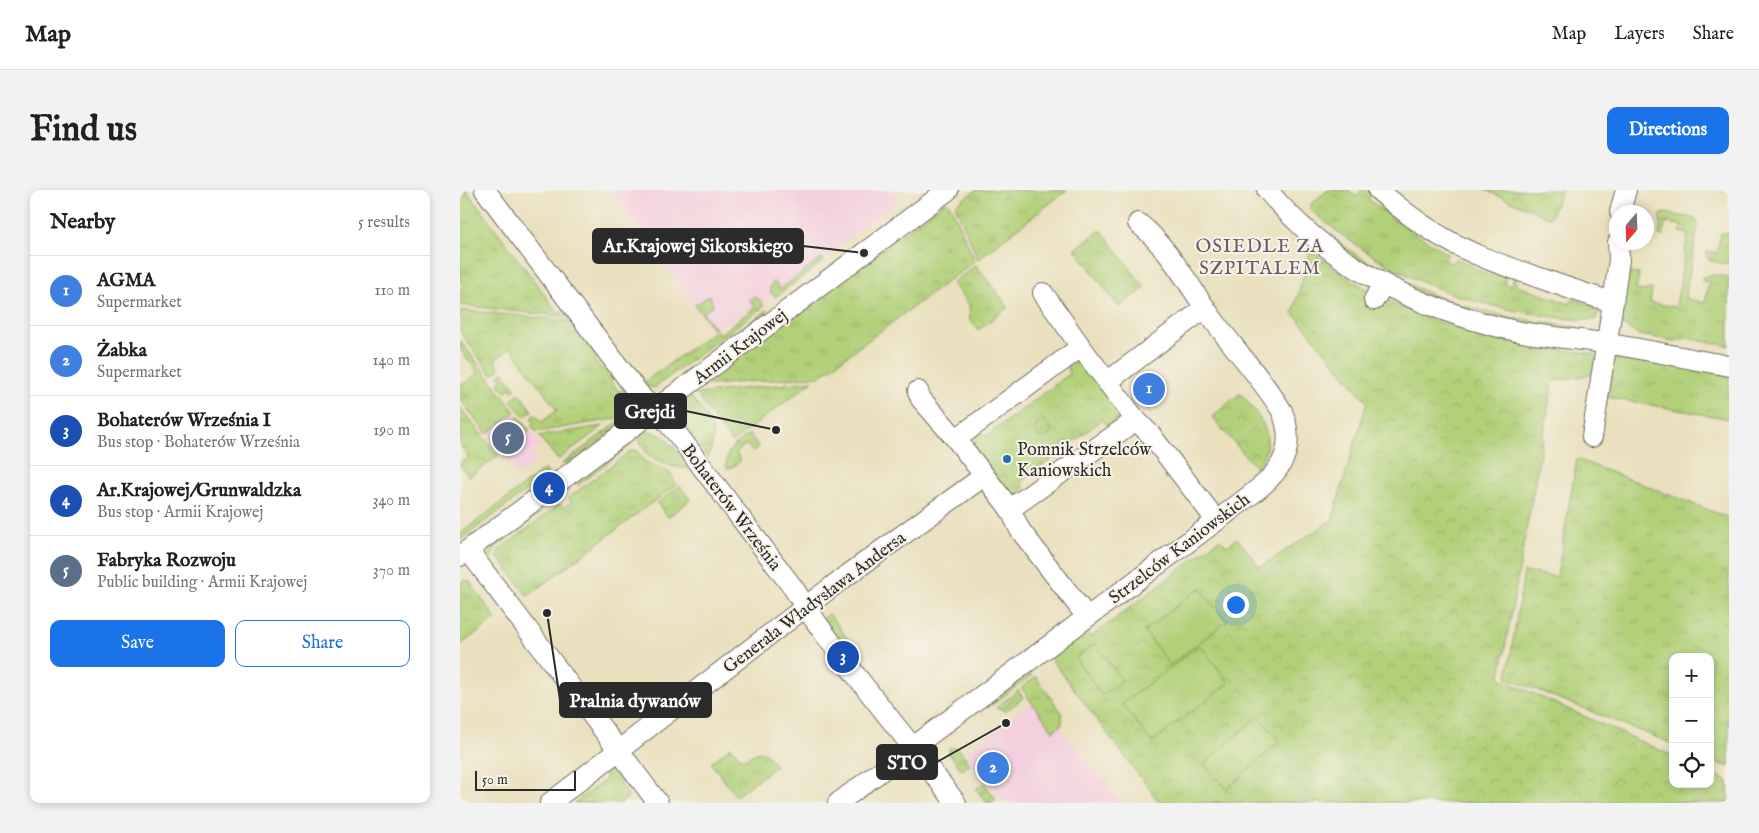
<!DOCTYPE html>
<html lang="en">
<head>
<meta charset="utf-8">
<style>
  body { margin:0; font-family:"IM FELL English",serif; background:#f2f2f2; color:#202124 }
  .controls { position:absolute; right:15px; bottom:15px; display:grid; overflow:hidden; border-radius:10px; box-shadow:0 2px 8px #0003 }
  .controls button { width:45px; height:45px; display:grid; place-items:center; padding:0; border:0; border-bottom:1px solid #e0e0e0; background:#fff; color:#202124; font:25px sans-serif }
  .compass { position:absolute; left:1149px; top:15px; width:45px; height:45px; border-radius:50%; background:#fff; box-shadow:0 2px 8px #0003; rotate:199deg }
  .scale { position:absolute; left:15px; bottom:12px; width:101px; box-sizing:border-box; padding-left:5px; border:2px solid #2b2b2b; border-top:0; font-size:14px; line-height:18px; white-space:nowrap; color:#2b2b2b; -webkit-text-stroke:4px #f7f3e8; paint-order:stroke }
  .you { position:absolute; left:775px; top:414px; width:18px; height:18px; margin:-12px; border:4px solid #fff; border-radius:50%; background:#1a73e8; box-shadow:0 0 0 8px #1a73e833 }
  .badge { display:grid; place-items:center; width:32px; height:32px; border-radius:50%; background:#1a73e8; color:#fff; font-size:16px; font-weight:700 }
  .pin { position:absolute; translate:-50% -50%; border:2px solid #fff; box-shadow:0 1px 5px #0006 }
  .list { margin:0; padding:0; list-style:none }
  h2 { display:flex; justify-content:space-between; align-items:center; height:65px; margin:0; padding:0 20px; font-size:21px }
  h2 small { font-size:16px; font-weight:400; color:#757577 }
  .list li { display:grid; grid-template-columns:32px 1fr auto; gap:15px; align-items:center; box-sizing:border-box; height:70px; padding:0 20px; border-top:1px solid #e0e0e0 }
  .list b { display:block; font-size:19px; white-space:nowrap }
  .list p { margin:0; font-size:16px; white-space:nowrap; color:#757577 }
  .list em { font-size:16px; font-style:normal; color:#757577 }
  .actions { display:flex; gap:10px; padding:15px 20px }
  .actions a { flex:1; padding:11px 0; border:1px solid #1a73e8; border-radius:10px; text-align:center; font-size:18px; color:#1a73e8 }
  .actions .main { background:#1a73e8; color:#fff }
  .icon { flex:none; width:28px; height:28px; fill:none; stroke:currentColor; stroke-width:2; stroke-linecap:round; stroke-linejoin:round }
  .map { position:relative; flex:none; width:1269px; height:613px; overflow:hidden; border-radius:10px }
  header { display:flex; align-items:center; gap:30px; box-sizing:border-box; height:70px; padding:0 25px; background:#fff; border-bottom:1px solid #e0e0e0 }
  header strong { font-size:24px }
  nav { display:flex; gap:28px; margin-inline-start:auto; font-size:18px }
  .intro { display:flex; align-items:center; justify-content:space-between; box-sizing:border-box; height:120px; padding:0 30px }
  h1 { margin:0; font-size:35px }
  .button { padding:12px 22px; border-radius:10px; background:#1a73e8; color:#fff; font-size:18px; font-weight:700 }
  main { display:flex; gap:30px; padding:0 30px }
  aside { flex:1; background:#fff; border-radius:10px; box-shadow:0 2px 8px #0003 }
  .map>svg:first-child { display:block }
  .built { fill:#f4cfdd }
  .grass { fill:url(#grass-tufts); stroke:#6e7e52 }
  .park { fill:url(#park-crowns); stroke:#6e7e52 }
  .garden { fill:url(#garden-furrows); stroke:#6e7e52 }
  .pitch { fill:#b1d078; stroke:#6e7e52 }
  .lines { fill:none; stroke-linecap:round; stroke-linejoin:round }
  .minor-casing { stroke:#6e6a5e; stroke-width:22 }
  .minor { stroke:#fff; stroke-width:20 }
  .poi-dot { fill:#1f6fb2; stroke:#f7f3e8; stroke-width:2 }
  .labels { text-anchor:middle; stroke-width:4; stroke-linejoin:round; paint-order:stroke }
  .street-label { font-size:18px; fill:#2b2b2b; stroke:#f7f3e8 }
  .poi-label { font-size:18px; fill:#2b2b2b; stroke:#f7f3e8; text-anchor:start }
  .neighbourhood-label { font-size:19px; letter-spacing:1px; fill:#685c68; stroke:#f7f3e8 }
  .leader { fill:none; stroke:#2b2b2b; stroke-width:2 }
  .callout-dot { fill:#2b2b2b; stroke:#f7f3e8; stroke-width:2 }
  .callout { fill:#2b2b2b; stroke:#2b2b2b; stroke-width:2 }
  .callout-label { font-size:19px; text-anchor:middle; font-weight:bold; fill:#fff }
</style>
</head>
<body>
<header>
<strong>Map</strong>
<nav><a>Map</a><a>Layers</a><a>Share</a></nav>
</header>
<div class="intro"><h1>Find us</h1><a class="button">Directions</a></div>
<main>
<aside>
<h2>Nearby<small>5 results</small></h2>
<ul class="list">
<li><span class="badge" style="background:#3f7fe0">1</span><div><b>AGMA</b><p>Supermarket</p></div><em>110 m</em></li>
<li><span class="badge" style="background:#3f7fe0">2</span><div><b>Żabka</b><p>Supermarket</p></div><em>140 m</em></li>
<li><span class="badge" style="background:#1a4fb4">3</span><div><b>Bohaterów Września I</b><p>Bus stop · Bohaterów Września</p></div><em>190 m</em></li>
<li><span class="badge" style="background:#1a4fb4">4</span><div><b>Ar.Krajowej/Grunwaldzka</b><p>Bus stop · Armii Krajowej</p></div><em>340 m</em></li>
<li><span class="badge" style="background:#5c6f8a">5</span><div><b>Fabryka Rozwoju</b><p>Public building · Armii Krajowej</p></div><em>370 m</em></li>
</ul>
<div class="actions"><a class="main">Save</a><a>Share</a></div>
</aside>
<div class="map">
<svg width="1269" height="613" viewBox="0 0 1269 613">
  <defs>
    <pattern id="grass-tufts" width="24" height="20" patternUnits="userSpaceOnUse" patternTransform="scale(1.25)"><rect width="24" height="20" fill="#b1d078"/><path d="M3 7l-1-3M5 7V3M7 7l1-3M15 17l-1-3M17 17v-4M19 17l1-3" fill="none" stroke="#98b368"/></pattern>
    <pattern id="park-crowns" width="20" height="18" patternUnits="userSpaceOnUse" patternTransform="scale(1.25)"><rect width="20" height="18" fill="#b1d078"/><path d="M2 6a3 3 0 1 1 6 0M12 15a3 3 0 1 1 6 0" fill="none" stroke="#98b368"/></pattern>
    <pattern id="garden-furrows" width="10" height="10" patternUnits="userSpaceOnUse" patternTransform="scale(1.25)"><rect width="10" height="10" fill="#b1d078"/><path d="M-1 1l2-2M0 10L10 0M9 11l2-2" fill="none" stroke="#98b368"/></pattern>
  </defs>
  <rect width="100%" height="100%" fill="#f7f3e8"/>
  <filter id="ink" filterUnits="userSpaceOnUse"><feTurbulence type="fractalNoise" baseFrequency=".02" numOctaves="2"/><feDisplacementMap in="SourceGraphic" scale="10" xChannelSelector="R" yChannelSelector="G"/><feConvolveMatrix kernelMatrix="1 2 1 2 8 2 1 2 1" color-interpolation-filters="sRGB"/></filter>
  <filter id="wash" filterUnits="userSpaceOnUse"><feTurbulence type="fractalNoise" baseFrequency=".0096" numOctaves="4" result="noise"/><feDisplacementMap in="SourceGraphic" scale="20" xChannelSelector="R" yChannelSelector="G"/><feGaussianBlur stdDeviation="1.12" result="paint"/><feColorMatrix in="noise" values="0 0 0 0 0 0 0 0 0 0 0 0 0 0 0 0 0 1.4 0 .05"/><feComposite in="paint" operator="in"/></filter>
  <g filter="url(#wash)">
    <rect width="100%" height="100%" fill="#eae0bd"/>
    <g class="built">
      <polygon points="150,0 432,0 439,10 309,109 253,139"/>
      <polygon points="55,222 82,255 71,263 77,270 58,285 27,244"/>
      <polygon points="577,508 662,613 544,613 505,563"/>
    </g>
    <g class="grass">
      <polygon points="0,0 6,0 99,124 108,118 115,128 0,115 0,99 3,96 0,92"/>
      <polygon points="516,0 607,0 518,69 495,15"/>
      <path d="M 868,0 L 890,0 L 889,1 L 896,7 L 902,0 L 910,0 L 913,2 L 908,9 L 942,35 L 988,64 L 984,69 L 991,73 L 996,68 L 1029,86 L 1037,78 L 1048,82 L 1044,93 L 1051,96 L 1055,85 L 1056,85 L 1057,96 L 1110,114 L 1113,109 L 1134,116 L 1139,121 L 1136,129 C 1115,131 1096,127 1075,124 C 986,110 918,78 850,19 L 849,16 Z"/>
      <polygon points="486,11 492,18 515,71 360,186 239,196"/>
      <polygon points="1205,23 1232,28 1236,30 1238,35 1225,108 1245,113 1249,92 1242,91 1243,87 1252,85 1269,87 1269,156 1227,148 1215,151 1180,145 1162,135 1161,123 1168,83 1179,84 1176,100 1187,101 1187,99 1192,99 1190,113 1216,117 1228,44 1220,42 1221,35 1205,33 1203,46 1199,45 1201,31 1199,28 1202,24"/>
      <path d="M 858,39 L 861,40 C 911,77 966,108 1027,122 C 1057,129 1087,133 1117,138 L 1117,142 L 1054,133 L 994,118 L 910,79 Z"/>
      <polygon points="1261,43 1269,44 1269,74 1250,71 1246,66 1247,61 1257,63"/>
      <polygon points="362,68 364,71 315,107 311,103 310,97 314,91 320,99"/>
      <polygon points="250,105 253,115 243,123 255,138 253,139 235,115"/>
      <polygon points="294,107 300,110 304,116 194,198 180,195 256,140 260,144 295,117 289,109"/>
      <polygon points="0,120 119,132 142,163 134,170 142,180 150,175 157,183 150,190 159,202 167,197 175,213 155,229 76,242 71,235 74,233 71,228 75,225 82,232 97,220 51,158 35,170 40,179 32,185 0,142"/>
      <polygon points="307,120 307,124 225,189 222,184"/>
      <polygon points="0,150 55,222 27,244 0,209 0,192 2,195 18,183 0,159"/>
      <polygon points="1157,165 1269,183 1269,229 1146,207 1152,169"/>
      <polygon points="43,182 56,199 52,201 49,198 45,202 38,192 42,189 39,185"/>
      <polygon points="353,191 272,252 236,204"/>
      <polygon points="59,203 72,221 64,227 51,210"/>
      <path d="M 229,204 C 246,227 261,237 248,267 C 234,250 207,225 229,204 Z"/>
      <polygon points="0,217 38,266 9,287 0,275 0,273 9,267 0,255"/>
      <polygon points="58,226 70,241 62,247 50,232"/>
      <polygon points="159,231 162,236 107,274 102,274"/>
      <polygon points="143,236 99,269 97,269 79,246"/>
      <path d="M 187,241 C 208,243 218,264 230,279 L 211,276 L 189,267 L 176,245 Z"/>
      <path d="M 289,244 L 299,257 L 293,262 L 286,254 L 276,263 L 281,270 L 274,276 L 268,279 L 266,277 C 267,257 274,256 289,244 Z"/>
      <polygon points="168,249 172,254 117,296 130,278"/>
      <polygon points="172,260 177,261 185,272 209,282 217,294 68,406 37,366 38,361 100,314 103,318 111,312 108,308"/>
      <polygon points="1117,269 1269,328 1269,577 1250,570 1250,467 1213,467 1213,554 1047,488 1064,382 1097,387"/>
      <polygon points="85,279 88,285 0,350 0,344"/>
      <polygon points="220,296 230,310 208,327 197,313"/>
      <polygon points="82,322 35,358 31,369 27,372 25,364 27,357 51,336"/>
      <polygon points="5,390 9,391 36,429 0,455 0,392"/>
      <polygon points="369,424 388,449 381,454 362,429"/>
      <polygon points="568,484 572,485 532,515 528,508"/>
      <polygon points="576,487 602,523 602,534 593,541 561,498"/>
      <polygon points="489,558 498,558 510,574 502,580 489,564"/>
      <polygon points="158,571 167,586 160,594 169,606 161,613 114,613 146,589 144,582"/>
    </g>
    <g class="park">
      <polygon points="1025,0 1102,0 1090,28"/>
      <polygon points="641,40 685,98 659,117 615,59"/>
      <path d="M 850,62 L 853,62 C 909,108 976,136 1046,150 C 1075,156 1105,159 1134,164 L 1136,166 L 1135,184 L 1093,191 L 1040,486 L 1043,490 L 1213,566 L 1213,594 L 1250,594 L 1250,583 L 1268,591 L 1269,613 L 700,613 L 588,465 L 624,439 L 631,447 L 760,349 L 767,356 L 777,348 L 800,377 L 872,330 L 907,212 L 833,123 Z"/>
      <polygon points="516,75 548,117 518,140 510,130 509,114 492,93"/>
      <path d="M 615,171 L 621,173 L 659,220 L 658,229 L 647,235 L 642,230 L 561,292 L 564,297 L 561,303 L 557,305 L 549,303 L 514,257 C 513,251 515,248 519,243 L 527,246 L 609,184 L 607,177 Z"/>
      <path d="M 780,203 C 790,215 807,233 807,250 C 808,260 801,271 797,279 L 752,227 Z"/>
      <polygon points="271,557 279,567 284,569 301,561 306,563 316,576 276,606 251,573"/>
    </g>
    <g class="garden">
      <circle cx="583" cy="240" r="8"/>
      <polygon points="558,500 563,508 545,522 541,518 538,520 536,518"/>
      <polygon points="524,593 536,609 532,613 527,613 516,599"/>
    </g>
    <g class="pitch">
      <polygon points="740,398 767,431 710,475 684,441"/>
      <polygon points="635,454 662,490 642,505 615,468"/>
      <polygon points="740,455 769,493 692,552 662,514"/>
      <polygon points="798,526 820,551 767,599 744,574"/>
    </g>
  </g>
  <g filter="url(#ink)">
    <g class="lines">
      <defs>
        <g id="minor">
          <path d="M 25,0 L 183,209 L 196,219 L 218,245 L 334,399 C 349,424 367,447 385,471 C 421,519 460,565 496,613"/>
          <path d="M 807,0 C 873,78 957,119 1056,141 C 1087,147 1119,149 1150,154 C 1190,160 1229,169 1269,176"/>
          <path d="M 918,0 C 938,17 959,34 982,47 C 1012,65 1045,76 1077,87 C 1102,96 1127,105 1153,112"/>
          <polyline points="1160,22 1166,0"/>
          <polyline points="583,103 621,157 676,230 691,245 756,330"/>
          <polyline points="914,110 923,94"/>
          <polyline points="647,192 745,118"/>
          <polyline points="458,201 461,209 496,249 550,319 560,340 627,427"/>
          <polyline points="1132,247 1153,112 1159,70 1158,52"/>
          <polyline points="496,249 621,157"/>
          <polyline points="550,319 676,230"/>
          <polyline points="8,360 198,613"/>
          <polyline points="0,366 488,0"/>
          <polyline points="90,613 378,392 524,286"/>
          <path d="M 378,613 L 771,320 C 807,292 842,272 822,221 C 802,189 777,162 755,132 C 732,101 709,57 678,33"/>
        </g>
      </defs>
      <use href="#minor" class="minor-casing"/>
      <use href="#minor" class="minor"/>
    </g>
  </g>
  <circle class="poi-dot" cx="547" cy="269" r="5"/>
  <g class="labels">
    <g class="street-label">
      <text transform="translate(280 156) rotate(-37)" y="6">Armii Krajowej</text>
      <text transform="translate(272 317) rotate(53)" y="6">Bohaterów Września</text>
      <text transform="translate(719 358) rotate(-37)" y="6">Strzelców Kaniowskich</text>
      <text transform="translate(354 412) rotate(-37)" y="6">Generała Władysława Andersa</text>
    </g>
    <g class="poi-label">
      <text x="557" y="265">Pomnik Strzelców<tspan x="557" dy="21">Kaniowskich</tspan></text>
    </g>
    <g class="neighbourhood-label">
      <text x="800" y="62">OSIEDLE ZA<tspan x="800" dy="22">SZPITALEM</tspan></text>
    </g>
  </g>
  <path class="leader" d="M404 63L343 56M316 240L226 221M87 423L100 510M546 533L477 572"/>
  <g class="callout-dot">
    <circle cx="404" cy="63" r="5"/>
    <circle cx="316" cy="240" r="5"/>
    <circle cx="87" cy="423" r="5"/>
    <circle cx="546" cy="533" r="5"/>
  </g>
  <g class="callout">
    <rect x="133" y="39" width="210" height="34" rx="5"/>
    <rect x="155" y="204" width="71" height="34" rx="5"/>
    <rect x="100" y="493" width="151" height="34" rx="5"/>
    <rect x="417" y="555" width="60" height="34" rx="5"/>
  </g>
  <g class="callout-label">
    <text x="238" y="62">Ar.Krajowej Sikorskiego</text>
    <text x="190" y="228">Grejdi</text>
    <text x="175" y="517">Pralnia dywanów</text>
    <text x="447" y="579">STO</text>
  </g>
</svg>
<div class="controls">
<button>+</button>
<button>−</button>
<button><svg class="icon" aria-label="locate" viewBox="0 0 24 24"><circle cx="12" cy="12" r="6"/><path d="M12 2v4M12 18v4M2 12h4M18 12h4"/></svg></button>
</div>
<svg class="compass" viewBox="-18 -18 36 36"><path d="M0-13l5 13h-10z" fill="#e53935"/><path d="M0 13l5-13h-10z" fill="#757577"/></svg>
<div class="scale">50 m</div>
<div class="you"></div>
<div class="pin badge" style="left:689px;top:199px;background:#3f7fe0">1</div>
<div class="pin badge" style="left:533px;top:578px;background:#3f7fe0">2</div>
<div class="pin badge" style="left:383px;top:467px;background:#1a4fb4">3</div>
<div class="pin badge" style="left:89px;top:298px;background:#1a4fb4">4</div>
<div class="pin badge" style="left:48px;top:248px;background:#5c6f8a">5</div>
</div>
</main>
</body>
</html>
